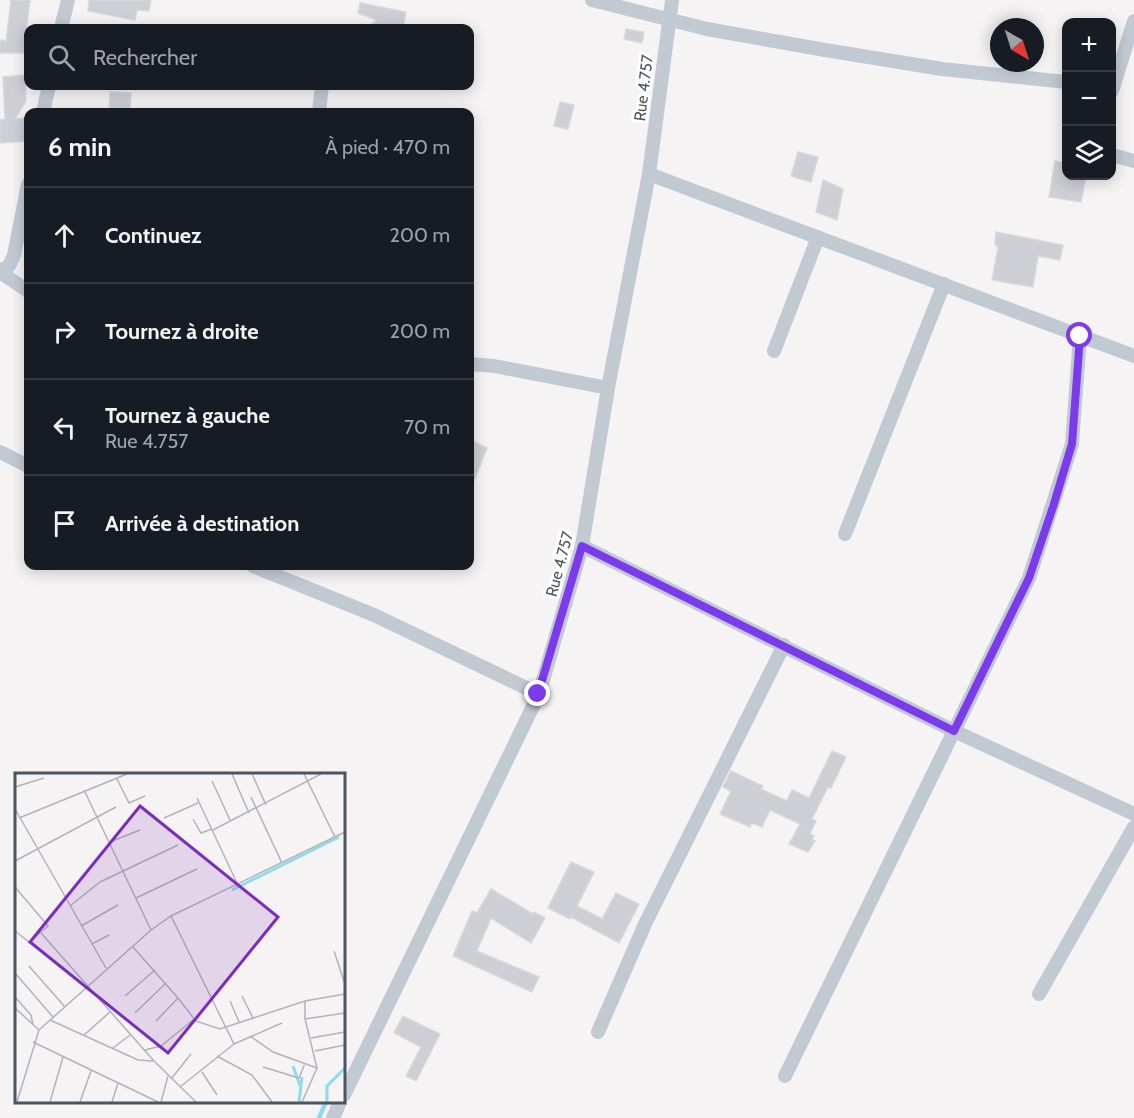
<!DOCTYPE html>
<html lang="fr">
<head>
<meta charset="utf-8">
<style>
  body { margin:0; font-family:Cabin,sans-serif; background:#20242c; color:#f1f3f6 }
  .controls { position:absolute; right:18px; top:18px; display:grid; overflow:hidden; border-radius:12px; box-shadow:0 3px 15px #0003 }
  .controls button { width:54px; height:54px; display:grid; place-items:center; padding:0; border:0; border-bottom:2px solid #363941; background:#171b24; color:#f1f3f6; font:30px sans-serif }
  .compass { position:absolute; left:990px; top:18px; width:54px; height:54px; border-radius:50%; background:#171b24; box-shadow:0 3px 15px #0003; rotate:141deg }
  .stop { position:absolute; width:18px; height:18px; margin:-14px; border:4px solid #7c3aed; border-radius:50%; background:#fff }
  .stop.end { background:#7c3aed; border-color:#fff; box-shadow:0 2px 6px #0008 }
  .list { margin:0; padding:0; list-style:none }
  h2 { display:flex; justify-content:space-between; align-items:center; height:78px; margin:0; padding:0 24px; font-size:26px }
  h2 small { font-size:20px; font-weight:400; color:#9ea1a6 }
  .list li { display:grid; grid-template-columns:39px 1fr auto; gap:18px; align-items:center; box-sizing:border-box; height:96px; padding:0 24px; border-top:2px solid #363941 }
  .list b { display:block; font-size:22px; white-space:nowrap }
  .list p { margin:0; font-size:20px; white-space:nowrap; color:#9ea1a6 }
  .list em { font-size:20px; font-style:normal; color:#9ea1a6 }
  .icon { flex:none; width:33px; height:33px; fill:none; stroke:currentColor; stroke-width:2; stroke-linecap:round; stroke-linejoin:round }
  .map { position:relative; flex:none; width:1134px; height:1118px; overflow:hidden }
  .search { position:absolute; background:#171b24; box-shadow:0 3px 15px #0003; left:24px; top:24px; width:450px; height:66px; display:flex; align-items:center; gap:15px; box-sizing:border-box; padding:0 21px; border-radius:12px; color:#9ea1a6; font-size:22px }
  .panel { position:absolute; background:#171b24; box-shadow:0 3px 15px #0003; left:24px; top:108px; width:450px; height:462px; border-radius:12px }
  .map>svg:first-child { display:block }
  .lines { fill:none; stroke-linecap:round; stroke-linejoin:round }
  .stream { stroke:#90daee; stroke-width:4.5 }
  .building { fill:#cdcfd5; stroke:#d7d9de; stroke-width:1.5 }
  .minor { stroke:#c1cad2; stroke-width:14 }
  .route { stroke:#7c3aed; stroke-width:8 }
  .labels { text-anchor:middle; stroke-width:6; stroke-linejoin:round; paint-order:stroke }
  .street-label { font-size:16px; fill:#4a5661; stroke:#fff }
  .inset-river { fill:none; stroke:#90daee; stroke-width:3 }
  .inset-road { fill:none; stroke:#b1b4b9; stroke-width:1.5 }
  .view { fill:#7b2cbf; fill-opacity:0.15; stroke:#7b2cbf; stroke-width:3 }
  .inset-edge { fill:none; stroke:#4a5661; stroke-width:3 }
</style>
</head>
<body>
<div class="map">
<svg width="1134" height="1118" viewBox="0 0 1134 1118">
  <rect width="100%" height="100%" fill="#f5f3f3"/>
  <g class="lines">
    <polyline class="stream" points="319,1118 326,1102"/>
  </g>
  <g class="building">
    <polygon points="11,0 30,0 25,41 28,41 28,53 0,53 0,40 6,41"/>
    <polygon points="89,0 151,0 149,11 137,10 135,20 88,11"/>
    <polygon points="360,3 406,12 403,28 367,28 377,20 358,13"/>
    <polygon points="626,29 644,32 642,43 624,39"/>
    <polygon points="25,75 26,101 15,119 25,118 26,141 0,143 0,120 5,119 3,77"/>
    <polygon points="110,92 131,93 130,112 109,112"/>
    <polygon points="560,102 574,105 568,129 554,126"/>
    <polygon points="798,152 818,157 811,182 791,176"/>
    <polygon points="1055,161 1066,163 1066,176 1086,176 1081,202 1049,197"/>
    <polygon points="823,180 843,189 837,220 816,212"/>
    <polygon points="996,232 1063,245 1060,260 1038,256 1033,287 992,280 998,248 995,244"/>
    <polygon points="470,440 487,448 470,491"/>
    <polygon points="832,751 846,757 831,788 828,787 812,819 816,821 810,834 814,836 812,840 815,841 808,852 789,844 800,824 770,810 762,827 752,823 750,827 720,814 731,791 723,787 731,771 763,786 761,789 787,801 792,790 809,798"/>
    <polygon points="571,862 594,872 577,906 602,919 616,893 639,904 619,943 571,917 570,919 548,908"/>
    <polygon points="491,889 533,914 534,912 545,918 531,943 491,918 477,951 539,977 532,992 453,956 472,911 477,913"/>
    <polygon points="403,1016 440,1034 416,1081 406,1076 421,1047 394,1033"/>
  </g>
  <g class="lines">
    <g class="minor">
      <polyline points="592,0 707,29 825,50 942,69 1066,82"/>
      <polyline points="61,28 68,0"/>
      <polyline points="1112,91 1134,21"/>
      <polyline points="43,112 49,86"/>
      <polyline points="319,112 322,86"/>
      <polyline points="1112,155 1134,161"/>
      <polyline points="649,174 1134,356"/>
      <polyline points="0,271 9,266 14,255 28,184"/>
      <polyline points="0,272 28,291"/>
      <polyline points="774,351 818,237"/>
      <polyline points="470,364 494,366 608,388"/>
      <polyline points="0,452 28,466"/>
      <polyline points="845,534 944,284"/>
      <polyline points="582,546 954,731 1134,814"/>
      <polyline points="253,566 374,615 539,694"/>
      <polyline points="1039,994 1134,827"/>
      <polyline points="598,1032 645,924 784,645"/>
      <polyline points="785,1076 1029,578 1072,444 1080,336"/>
      <polyline points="344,1095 539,694 582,546 608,388 649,174 672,0"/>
      <polyline points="333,1118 340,1102"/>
    </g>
  </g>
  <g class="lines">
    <polyline class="route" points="538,694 582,546 954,731 1029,578 1053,507 1072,444 1080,336"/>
  </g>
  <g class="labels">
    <g class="street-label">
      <text transform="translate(643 88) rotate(-83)" y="6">Rue 4.757</text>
      <text transform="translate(559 564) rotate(-75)" y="6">Rue 4.757</text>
    </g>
  </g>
  <g transform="translate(15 773)">
    <rect width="330" height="330" fill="#f5f3f3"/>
    <path class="inset-river" d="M 217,117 L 324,64M 278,293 L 285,313M 284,329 L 287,304M 312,329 L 312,313 L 330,295"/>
    <path class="inset-road" d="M 217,1 L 234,40M 237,1 L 251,32M 289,1 L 320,64M 102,6 L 114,30 L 130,23M 197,8 L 215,47M 0,14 L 29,5M 69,17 L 136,157M 236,24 L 267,90M 182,25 L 223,112M 0,36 L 91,195M 4,45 L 112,1M 149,45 L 183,30M 178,46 L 186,60 L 197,56M 198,57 L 306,1M 95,69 L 125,57M 0,88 L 101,34M 0,114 L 33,153 L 14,169 L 0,158M 121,125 L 182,96M 55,133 L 85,109 L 163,72M 156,143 L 219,271 L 267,250M 66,153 L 103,132M 26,160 L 139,288 L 181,329M 77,171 L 94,162M 117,173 L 163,225 L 141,248M 319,178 L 330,211M 14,193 L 50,234M 0,200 L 38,244M 110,223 L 140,197M 227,223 L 238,245M 0,224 L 16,242 L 18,252M 163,225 L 180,247M 215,228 L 224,249M 0,235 L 24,257M 120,240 L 151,210M 290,246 L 330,240M 35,247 L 123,287 L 138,288M 69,262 L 95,239M 235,263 L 258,279 L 302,295 L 290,246 L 290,228M 296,265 L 330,259M 18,269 L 143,329M 98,275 L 115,262M 130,277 L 146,273 L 178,247 L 205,256 L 290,228 L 330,221M 300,278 L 330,272M 202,283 L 237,302 L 257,329M 248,294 L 284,305 L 290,290M 187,299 L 202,322M 156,306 L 176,281M 165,314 L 219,271M 2,329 L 24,257 L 136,157 L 156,143 L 330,59M 35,329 L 48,284M 65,329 L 76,298M 97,329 L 103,310M 146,329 L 153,303M 287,329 L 302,295"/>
    <path class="view" d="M 125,33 L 263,144 L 153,280 L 15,169 Z"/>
    <rect width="330" height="330" class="inset-edge"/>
  </g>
</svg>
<div class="controls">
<button>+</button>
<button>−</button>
<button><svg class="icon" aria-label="layers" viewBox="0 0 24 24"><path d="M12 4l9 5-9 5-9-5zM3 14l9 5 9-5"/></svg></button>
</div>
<svg class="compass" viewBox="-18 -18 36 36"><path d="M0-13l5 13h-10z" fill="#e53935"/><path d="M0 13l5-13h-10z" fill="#9ea1a6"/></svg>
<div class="stop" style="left:1080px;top:336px"></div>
<div class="stop end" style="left:538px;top:694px"></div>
<div class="search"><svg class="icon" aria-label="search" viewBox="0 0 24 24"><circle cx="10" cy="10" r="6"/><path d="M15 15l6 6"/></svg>Rechercher</div>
<section class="panel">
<h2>6 min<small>À pied · 470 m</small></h2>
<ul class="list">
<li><svg class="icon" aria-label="ahead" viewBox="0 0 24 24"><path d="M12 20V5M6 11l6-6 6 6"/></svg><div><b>Continuez</b></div><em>200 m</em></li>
<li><svg class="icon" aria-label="right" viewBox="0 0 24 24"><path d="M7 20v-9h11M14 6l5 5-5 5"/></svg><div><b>Tournez à droite</b></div><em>200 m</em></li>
<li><svg class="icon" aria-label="left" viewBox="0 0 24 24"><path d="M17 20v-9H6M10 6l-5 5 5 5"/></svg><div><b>Tournez à gauche</b><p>Rue 4.757</p></div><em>70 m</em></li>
<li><svg class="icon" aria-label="arrive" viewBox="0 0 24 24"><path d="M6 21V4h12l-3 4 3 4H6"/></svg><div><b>Arrivée à destination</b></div></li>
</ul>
</section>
</div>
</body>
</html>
